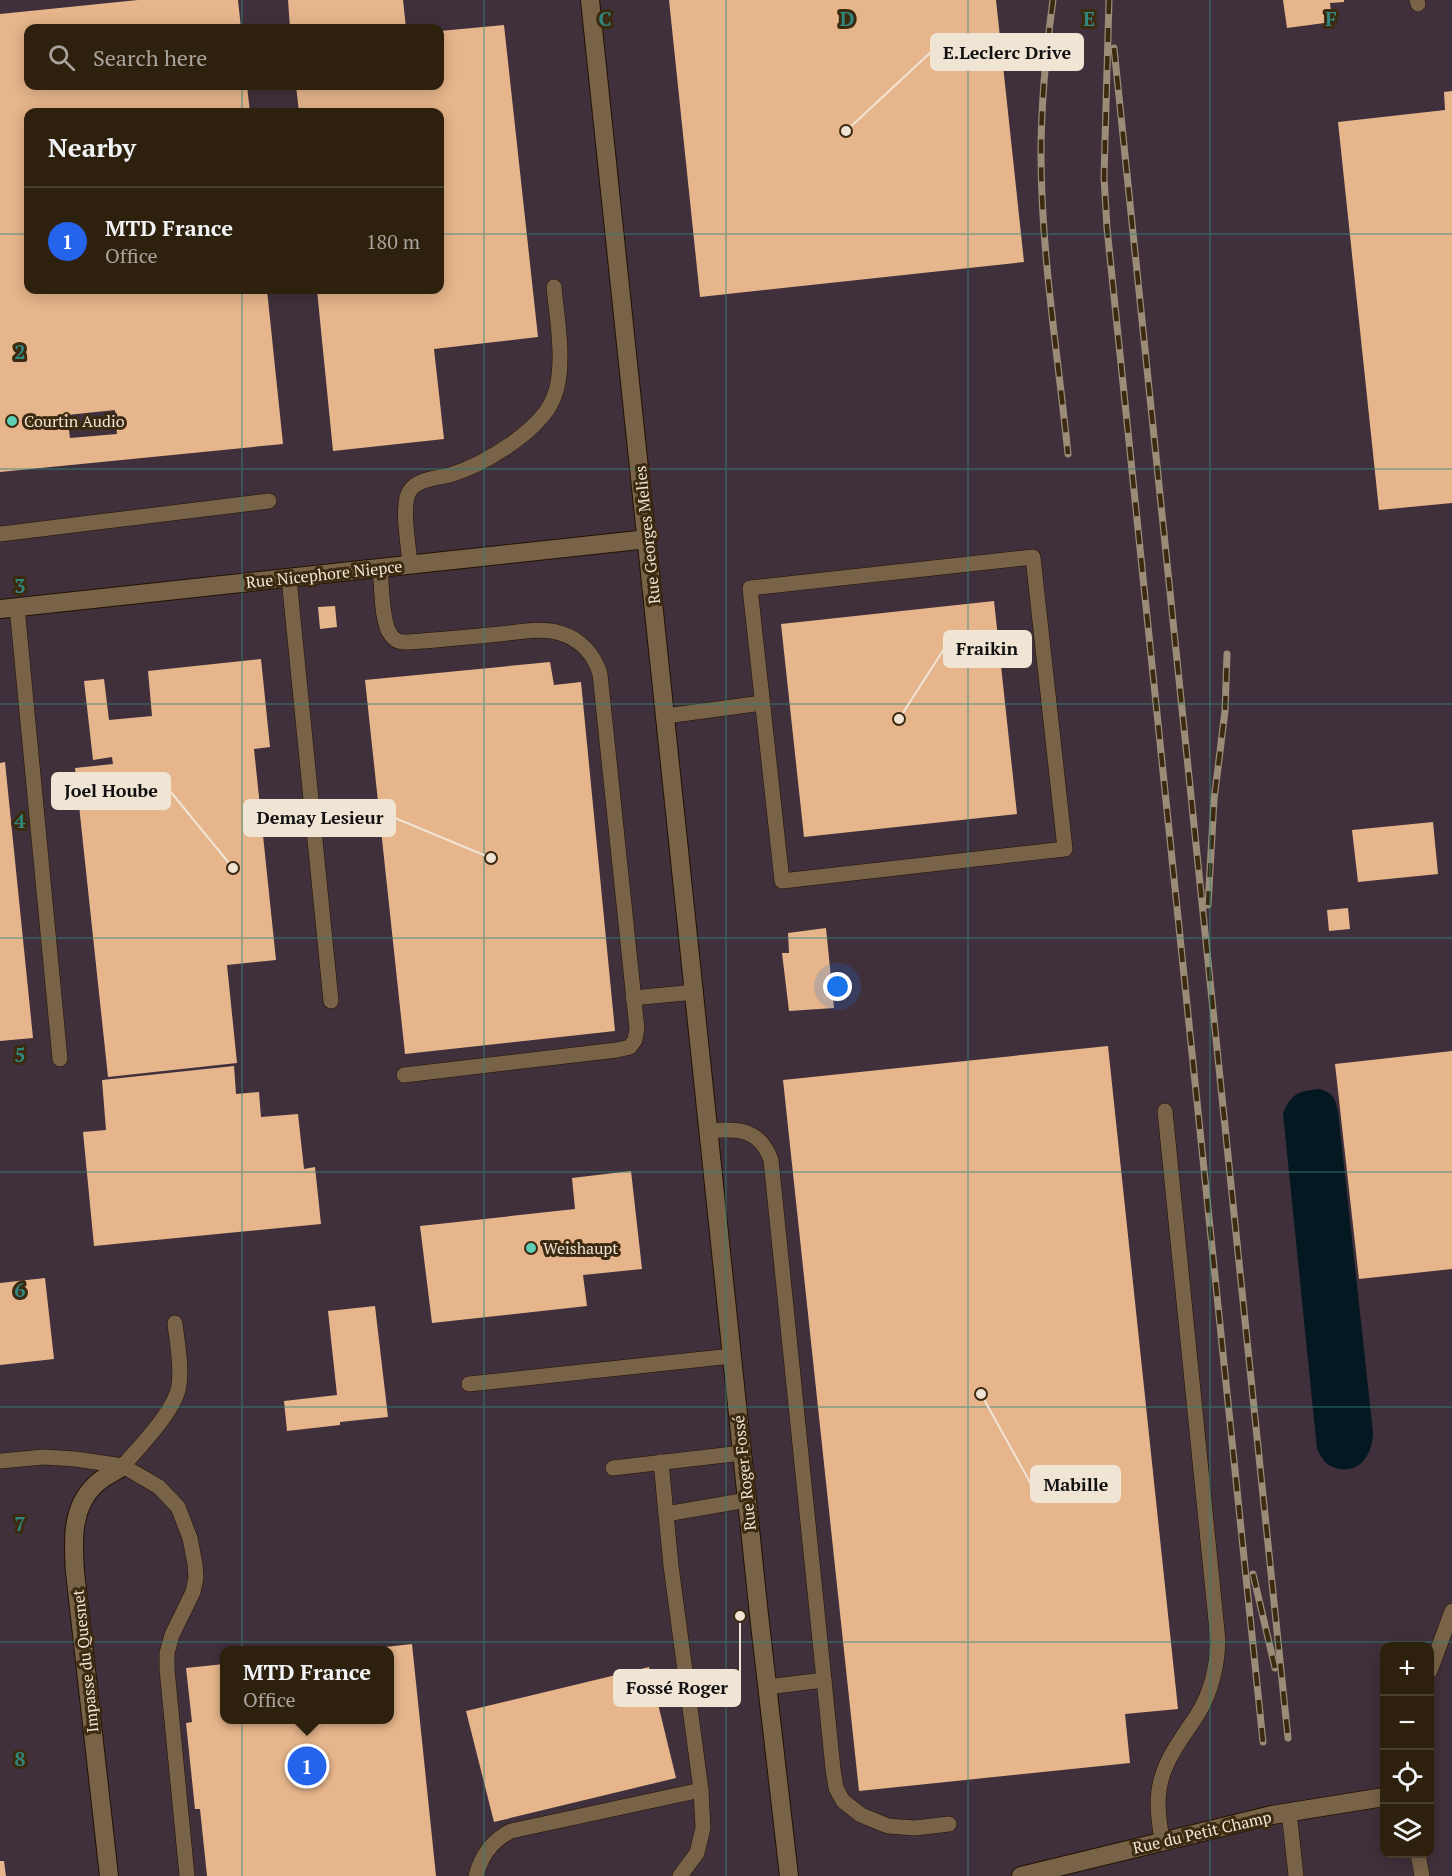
<!DOCTYPE html>
<html lang="en">
<head>
<meta charset="utf-8">
<style>
  body { margin:0; font-family:"PT Serif",serif; background:#352815; color:#f1f3f6 }
  .controls { position:absolute; right:18px; bottom:18px; display:grid; overflow:hidden; border-radius:12px; box-shadow:0 3px 15px #0003 }
  .controls button { width:54px; height:54px; display:grid; place-items:center; padding:0; border:0; border-bottom:2px solid #483e2d; background:#2d200c; color:#f1f3f6; font:30px sans-serif }
  .you { position:absolute; left:838px; top:987px; width:21px; height:21px; margin:-15px; border:4px solid #fff; border-radius:50%; background:#1a73e8; box-shadow:0 0 0 9px #1a73e833 }
  .badge { display:grid; place-items:center; width:39px; height:39px; border-radius:50%; background:#2563eb; color:#fff; font-size:20px; font-weight:700 }
  .pin { position:absolute; translate:-50% -50%; border:3px solid #fff; box-shadow:0 2px 6px #0006 }
  .popup { position:absolute; left:220px; top:1646px; width:174px; height:78px; box-sizing:border-box; display:grid; place-content:center; border-radius:12px; background:#2d200c; filter:drop-shadow(0 2px 4px #0005); font-size:20px; white-space:nowrap; color:#a7a39d }
  .popup b { font-size:22px; color:#f1f3f6 }
  .popup::after { content:''; position:absolute; left:50%; top:100%; margin-left:-12px; border:12px solid transparent; border-top-color:#2d200c }
  .list { margin:0; padding:0; list-style:none }
  h2 { display:flex; justify-content:space-between; align-items:center; height:78px; margin:0; padding:0 24px; font-size:26px }
  h2 small { font-size:20px; font-weight:400; color:#a7a39d }
  .list li { display:grid; grid-template-columns:39px 1fr auto; gap:18px; align-items:center; box-sizing:border-box; height:108px; padding:0 24px; border-top:2px solid #483e2d }
  .list b { display:block; font-size:22px; white-space:nowrap }
  .list p { margin:0; font-size:20px; white-space:nowrap; color:#a7a39d }
  .list em { font-size:20px; font-style:normal; color:#a7a39d }
  .icon { flex:none; width:33px; height:33px; fill:none; stroke:currentColor; stroke-width:2; stroke-linecap:round; stroke-linejoin:round }
  .map { position:relative; flex:none; width:1452px; height:1876px; overflow:hidden }
  .search { position:absolute; background:#2d200c; box-shadow:0 3px 15px #0003; left:24px; top:24px; width:420px; height:66px; display:flex; align-items:center; gap:15px; box-sizing:border-box; padding:0 21px; border-radius:12px; color:#a7a39d; font-size:22px }
  .panel { position:absolute; background:#2d200c; box-shadow:0 3px 15px #0003; left:24px; top:108px; width:420px; height:186px; border-radius:12px }
  .map>svg:first-child { display:block }
  .industrial { fill:#40303b; fill-rule:evenodd }
  .water { fill:#041821 }
  .building { fill:#e6b58b; fill-rule:evenodd }
  .lines { fill:none; stroke-linecap:round; stroke-linejoin:round }
  .lane-casing { stroke:#231200; stroke-width:16 }
  .street-casing { stroke:#231200; stroke-width:20 }
  .lane { stroke:#786348; stroke-width:15 }
  .street { stroke:#786348; stroke-width:18 }
  .rail-casing { stroke:#9a8c77; stroke-width:7 }
  .rail { stroke:#3c2a10; stroke-width:4.5; stroke-dasharray:14; stroke-linecap:butt }
  .grid { fill:none; stroke:#31867d; stroke-width:1.5; stroke-opacity:0.55 }
  .poi-dot { fill:#5eceb7; stroke:#3c2a10; stroke-width:2 }
  .labels { text-anchor:middle; stroke-width:6; stroke-linejoin:round; paint-order:stroke }
  .poi-label { font-size:16px; fill:#f0e4d5; stroke:#3c2a10; text-anchor:start }
  .street-label { font-size:16px; fill:#f0e4d5; stroke:#3c2a10 }
  .grid-label { font-size:20px; text-anchor:middle; font-weight:bold; fill:#31867d; stroke:#3c2a10; stroke-width:6; stroke-linejoin:round; paint-order:stroke }
  .leader { fill:none; stroke:#f0e4d5; stroke-width:2 }
  .callout-dot { fill:#f0e4d5; stroke:#3c2a10; stroke-width:2 }
  .callout { fill:#f0e4d5; stroke:#f0e4d5; stroke-width:2 }
  .callout-label { font-size:18px; text-anchor:middle; font-weight:bold; fill:#111 }
</style>
</head>
<body>
<div class="map">
<svg width="1452" height="1876" viewBox="0 0 1452 1876">
  <rect width="100%" height="100%" fill="#3c2a10"/>
  <path class="industrial" d="M 0,0 L 1452,0 L 1452,1876 L 0,1876 ZM 28,28 L 440,28 L 440,86 L 28,86 ZM 28,112 L 440,112 L 440,290 L 28,290 ZM 1384,1646 L 1430,1646 L 1430,1854 L 1384,1854 ZM 224,1650 L 389,1650 L 389,1720 L 224,1720 Z"/>
  <path class="water" d="M 1318,1089 C 1333,1092 1335,1098 1338,1111 L 1373,1432 C 1373,1455 1358,1477 1333,1467 C 1325,1465 1321,1456 1317,1449 L 1283,1113 C 1292,1093 1297,1092 1318,1089 Z"/>
  <g class="building">
    <path d="M 138,0 L 238,0 L 241,28 L 28,28 L 28,86 L 247,86 L 250,112 L 28,112 L 28,290 L 267,290 L 283,444 L 0,472 L 0,14 ZM 115,410 L 117,434 L 70,438 L 67,415 Z"/>
    <polygon points="288,0 403,0 406,28 290,28"/>
    <polygon points="669,0 996,0 1024,262 700,297"/>
    <polygon points="1283,0 1344,0 1344,2 1330,3 1332,22 1287,28"/>
    <polygon points="504,25 538,337 434,349 444,439 333,451 317,290 440,290 440,112 299,112 296,86 440,86 440,31"/>
    <polygon points="1452,91 1452,503 1379,510 1338,122 1445,110 1444,92"/>
    <polygon points="994,601 1017,814 804,837 781,624"/>
    <polygon points="335,606 337,627 320,629 318,607"/>
    <polygon points="261,659 270,747 254,749 276,960 227,965 237,1063 108,1077 75,768 113,764 112,757 93,760 84,681 104,679 109,720 152,716 148,671"/>
    <polygon points="550,662 554,685 581,682 615,1031 405,1054 365,680"/>
    <polygon points="5,762 33,1038 0,1041 0,763"/>
    <polygon points="1433,822 1438,874 1358,882 1352,830"/>
    <polygon points="1348,908 1350,929 1329,931 1327,910"/>
    <polygon points="826,928 834,1008 789,1011 782,953 789,953 788,933"/>
    <polygon points="1108,1046 1178,1709 1125,1714 1130,1763 859,1791 783,1080"/>
    <polygon points="1452,1051 1452,1269 1359,1279 1335,1064"/>
    <polygon points="234,1066 236,1094 259,1092 261,1117 298,1114 304,1169 315,1167 321,1224 94,1246 83,1132 106,1130 102,1080"/>
    <polygon points="631,1171 642,1269 583,1275 587,1306 432,1323 420,1226 575,1209 572,1178"/>
    <polygon points="45,1278 54,1359 0,1365 0,1283"/>
    <polygon points="375,1306 388,1417 340,1422 340,1425 287,1431 284,1401 337,1395 328,1311"/>
    <polygon points="412,1644 436,1876 207,1876 200,1809 195,1809 186,1723 192,1722 186,1668 224,1664 224,1720 389,1720 389,1650 368,1650 368,1649"/>
    <polygon points="649,1667 676,1778 494,1822 466,1711"/>
    <polygon points="0,1861 4,1861 6,1876 0,1876"/>
  </g>
  <g class="lines">
    <defs>
      <g id="lane">
        <polyline points="1417,0 1418,4"/>
        <polyline points="0,534 269,501"/>
        <polygon points="1033,557 1065,849 782,881 750,588"/>
        <path d="M 410,565 C 409,547 401,507 409,492 C 416,479 437,478 450,475 C 483,465 541,431 554,397 C 566,367 557,319 554,287"/>
        <path d="M 380,568 C 382,584 381,623 391,635 C 396,642 401,642 408,642 C 439,640 469,637 500,634 C 519,632 542,627 560,633 C 580,639 594,654 600,674 L 637,1029 L 635,1040 L 630,1047 L 617,1050 L 404,1075"/>
        <polyline points="289,578 331,1001"/>
        <polyline points="17,607 60,1059"/>
        <polyline points="666,716 762,703"/>
        <polyline points="633,998 695,992"/>
        <path d="M 709,1131 C 738,1128 760,1129 771,1160 L 824,1680"/>
        <polyline points="469,1384 732,1356"/>
        <polyline points="0,1461 44,1457 75,1459 123,1466 159,1487 178,1507 190,1538 195,1564 196,1578 193,1592 172,1635 167,1653 167,1669 187,1876"/>
        <polyline points="661,1462 671,1566 701,1790 703,1828 697,1853 680,1876"/>
        <path d="M 123,1466 C 140,1446 176,1410 179,1385 C 182,1365 177,1343 175,1323"/>
        <polyline points="613,1468 742,1453"/>
        <polyline points="666,1514 747,1500"/>
        <polyline points="1430,1671 1452,1611"/>
        <polyline points="767,1687 824,1680 833,1769 836,1788 843,1801 861,1815 888,1826 915,1828 949,1824"/>
        <polyline points="1289,1812 1296,1876"/>
        <path d="M 1162,1841 C 1159,1820 1155,1799 1162,1777 C 1169,1753 1186,1733 1199,1712 C 1212,1690 1217,1666 1218,1641 L 1165,1111"/>
        <polyline points="1418,1854 1422,1876"/>
        <path d="M 476,1876 C 481,1856 493,1840 511,1831 L 701,1790"/>
      </g>
      <g id="street">
        <polyline points="590,0 759,1615 789,1876"/>
        <polyline points="0,609 648,539"/>
        <path d="M 109,1876 L 75,1572 C 73,1540 71,1507 96,1484 C 103,1477 115,1472 123,1466"/>
        <polyline points="1021,1876 1272,1815 1384,1797"/>
      </g>
    </defs>
    <use href="#lane" class="lane-casing"/>
    <use href="#street" class="street-casing"/>
    <use href="#lane" class="lane"/>
    <use href="#street" class="street"/>
    <defs>
      <g id="rail">
        <path d="M 1053,0 C 1046,51 1041,103 1041,154 C 1041,252 1058,356 1068,454"/>
        <polyline points="1109,0 1104,177 1107,228 1263,1742"/>
        <polyline points="1114,48 1288,1738"/>
        <polyline points="1208,905 1214,800 1225,711 1227,654"/>
        <polyline points="1253,1574 1275,1668"/>
      </g>
    </defs>
    <use href="#rail" class="rail-casing"/>
    <use href="#rail" class="rail"/>
  </g>
  <path class="grid" d="M 242,0 L 242,28M 484,0 L 484,1876M 726,0 L 726,1876M 968,0 L 968,1876M 1210,0 L 1210,1876M 242,86 L 242,112M 0,234 L 28,234M 440,234 L 1452,234M 242,290 L 242,1876M 0,469 L 1452,469M 0,704 L 1452,704M 0,938 L 1452,938M 0,1172 L 1452,1172M 0,1407 L 1452,1407M 0,1642 L 1452,1642"/>
  <g class="poi-dot">
    <circle cx="12" cy="421" r="6"/>
    <circle cx="531" cy="1248" r="6"/>
  </g>
  <g class="labels">
    <g class="poi-label">
      <text x="24" y="427">Courtin Audio</text>
      <text x="543" y="1254">Weishaupt</text>
    </g>
    <g class="street-label">
      <text transform="translate(647 535) rotate(-96)" y="6">Rue Georges Melies</text>
      <text transform="translate(324 574) rotate(-6)" y="6">Rue Nicephore Niepce</text>
      <text transform="translate(744 1473) rotate(-96)" y="6">Rue Roger Fossé</text>
      <text transform="translate(85 1661) rotate(-96)" y="6">Impasse du Quesnet</text>
      <text transform="translate(1202 1832) rotate(-13)" y="6">Rue du Petit Champ</text>
    </g>
  </g>
  <g class="grid-label">
    <text x="605" y="26">C</text>
    <text x="847" y="26">D</text>
    <text x="1089" y="26">E</text>
    <text x="1331" y="26">F</text>
    <text x="20" y="359">2</text>
    <text x="20" y="593">3</text>
    <text x="20" y="828">4</text>
    <text x="20" y="1062">5</text>
    <text x="20" y="1297">6</text>
    <text x="20" y="1531">7</text>
    <text x="20" y="1766">8</text>
  </g>
  <path class="leader" d="M846 131L931 52M899 719L944 649M233 868L170 791M491 858L395 818M981 1394L1031 1484M740 1616L740 1688"/>
  <g class="callout-dot">
    <circle cx="846" cy="131" r="6"/>
    <circle cx="899" cy="719" r="6"/>
    <circle cx="233" cy="868" r="6"/>
    <circle cx="491" cy="858" r="6"/>
    <circle cx="981" cy="1394" r="6"/>
    <circle cx="740" cy="1616" r="6"/>
  </g>
  <g class="callout">
    <rect x="931" y="34" width="152" height="36" rx="6"/>
    <rect x="944" y="631" width="87" height="36" rx="6"/>
    <rect x="52" y="773" width="118" height="36" rx="6"/>
    <rect x="244" y="800" width="151" height="36" rx="6"/>
    <rect x="1031" y="1466" width="89" height="36" rx="6"/>
    <rect x="614" y="1670" width="126" height="36" rx="6"/>
  </g>
  <g class="callout-label">
    <text x="1007" y="59">E.Leclerc Drive</text>
    <text x="987" y="655">Fraikin</text>
    <text x="111" y="797">Joel Hoube</text>
    <text x="320" y="824">Demay Lesieur</text>
    <text x="1076" y="1491">Mabille</text>
    <text x="677" y="1694">Fossé Roger</text>
  </g>
</svg>
<div class="controls">
<button>+</button>
<button>−</button>
<button><svg class="icon" aria-label="locate" viewBox="0 0 24 24"><circle cx="12" cy="12" r="6"/><path d="M12 2v4M12 18v4M2 12h4M18 12h4"/></svg></button>
<button><svg class="icon" aria-label="layers" viewBox="0 0 24 24"><path d="M12 4l9 5-9 5-9-5zM3 14l9 5 9-5"/></svg></button>
</div>
<div class="you"></div>
<div class="pin badge" style="left:307px;top:1766px">1</div>
<div class="popup"><b>MTD France</b>Office</div>
<div class="search"><svg class="icon" aria-label="search" viewBox="0 0 24 24"><circle cx="10" cy="10" r="6"/><path d="M15 15l6 6"/></svg>Search here</div>
<section class="panel">
<h2>Nearby<small></small></h2>
<ul class="list">
<li><span class="badge">1</span><div><b>MTD France</b><p>Office</p></div><em>180 m</em></li>
</ul>
</section>
</div>
</body>
</html>
